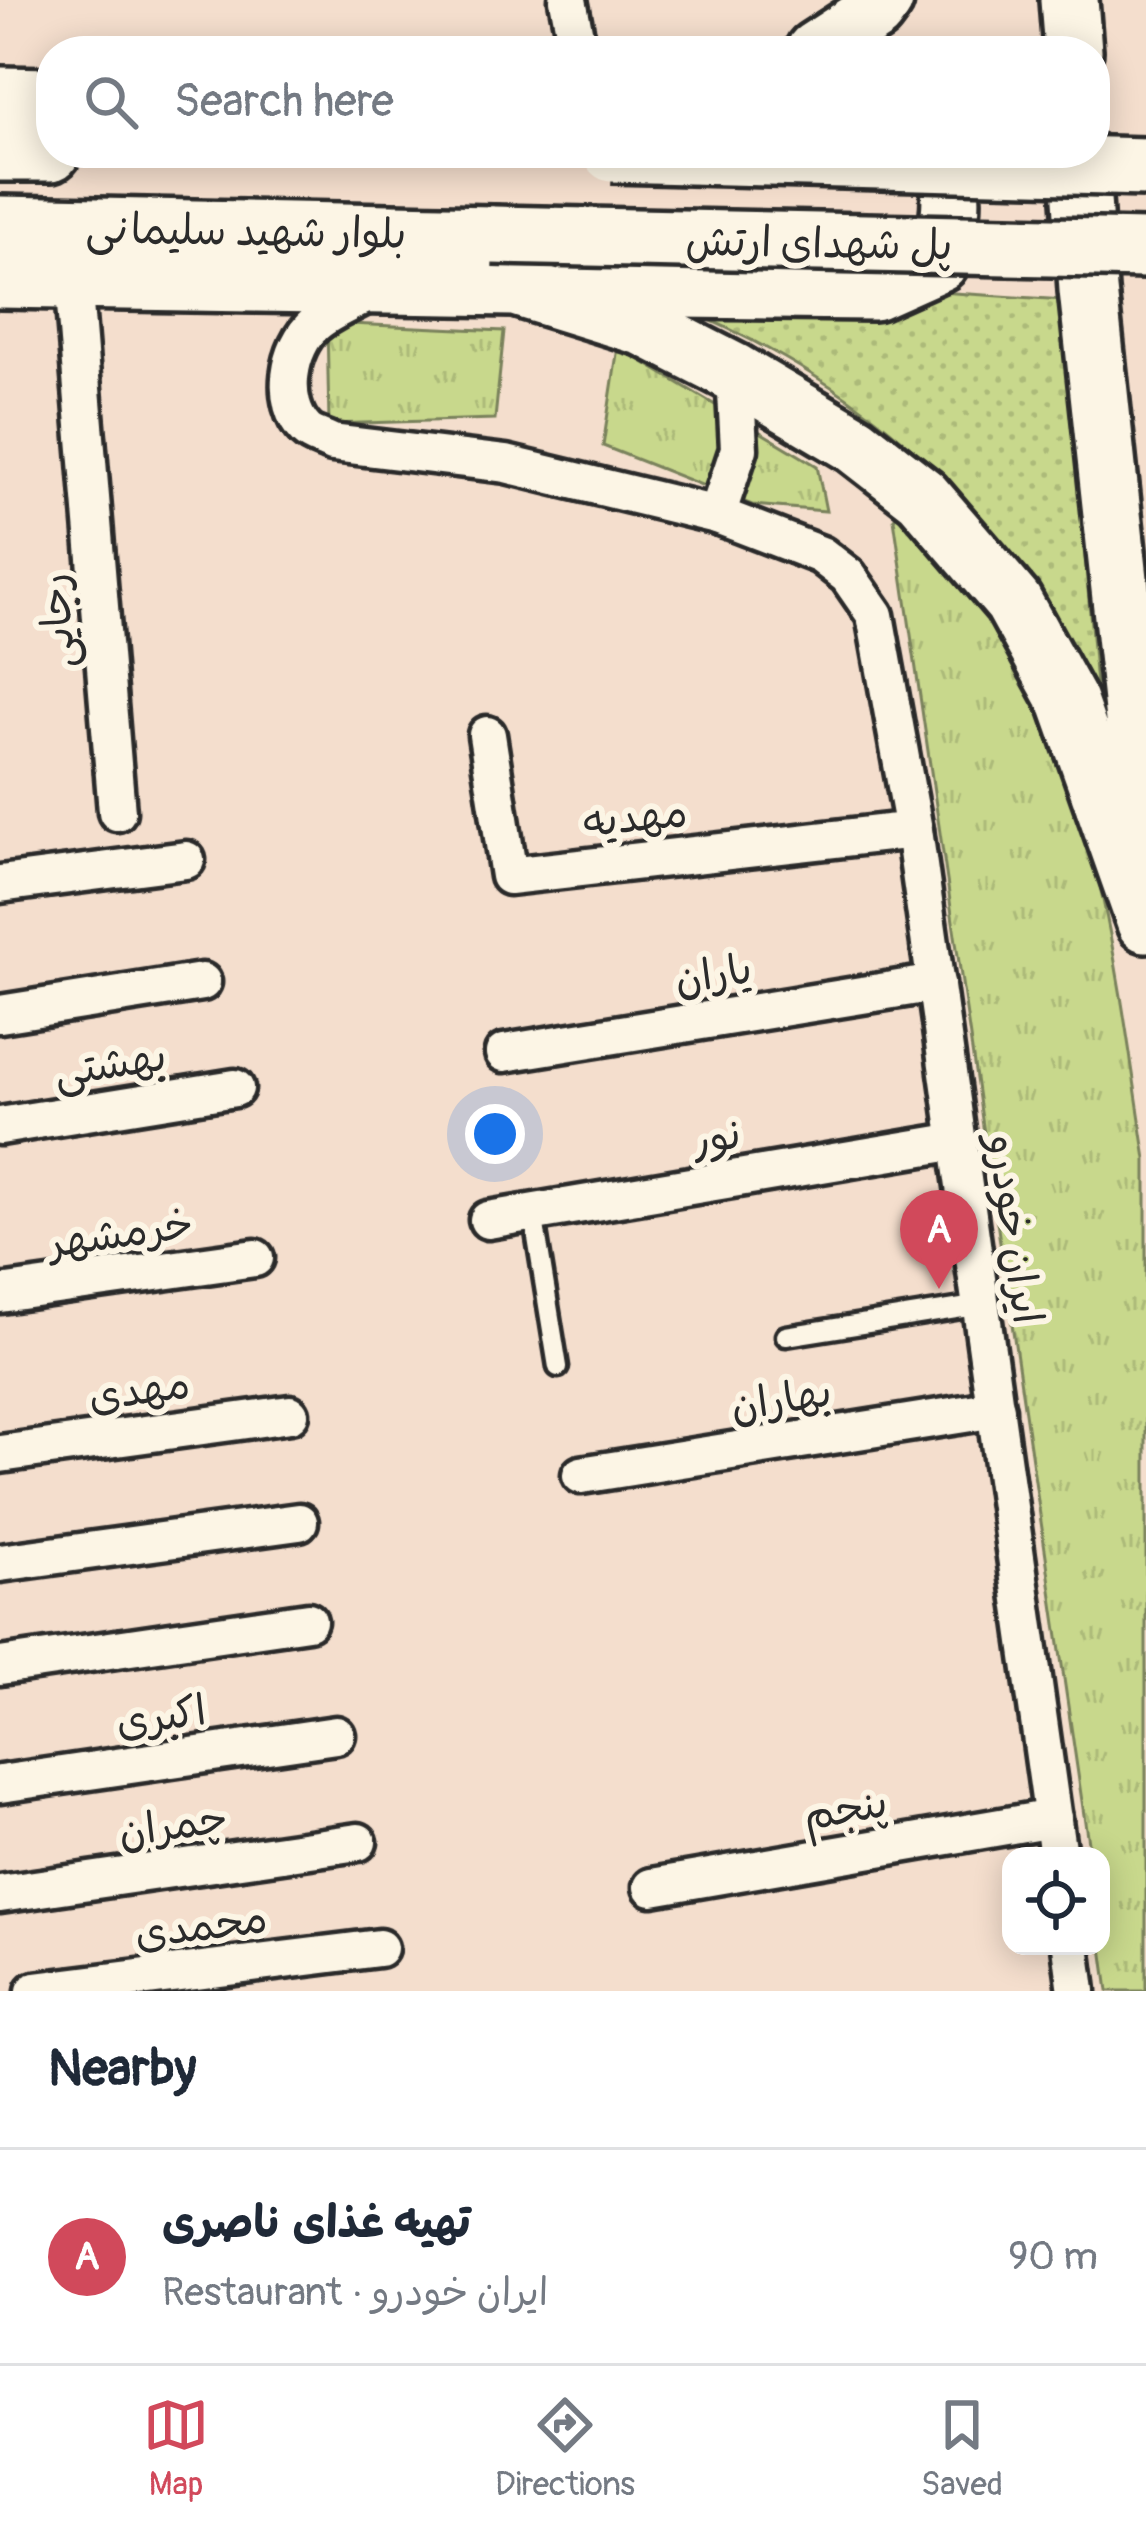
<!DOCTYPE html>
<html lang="en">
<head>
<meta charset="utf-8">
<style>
  body { margin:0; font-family:Pangolin,"Playpen Sans Arabic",sans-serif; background:#f2f2f3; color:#1f2937 }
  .controls { position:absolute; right:36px; bottom:36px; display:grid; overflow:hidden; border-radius:24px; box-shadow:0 6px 30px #0003 }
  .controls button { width:108px; height:108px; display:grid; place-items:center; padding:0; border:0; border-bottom:3px solid #e0e1e3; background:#fff; color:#1f2937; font:60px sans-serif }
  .you { position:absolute; left:495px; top:1134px; width:42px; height:42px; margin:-30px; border:9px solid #fff; border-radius:50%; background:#1a73e8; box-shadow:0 0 0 18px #1a73e833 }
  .badge { display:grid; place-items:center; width:78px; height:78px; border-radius:50%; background:#d1495b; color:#fff; font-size:39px; font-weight:700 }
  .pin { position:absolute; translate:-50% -99px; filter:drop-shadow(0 3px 6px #0008) }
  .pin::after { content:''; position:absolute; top:63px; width:42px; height:36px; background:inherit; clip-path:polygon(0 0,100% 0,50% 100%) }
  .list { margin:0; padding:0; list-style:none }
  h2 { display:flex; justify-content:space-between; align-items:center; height:156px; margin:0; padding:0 48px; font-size:51px }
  h2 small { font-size:39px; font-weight:400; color:#747a83 }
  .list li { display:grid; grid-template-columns:78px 1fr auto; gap:36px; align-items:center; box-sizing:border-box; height:216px; padding:0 48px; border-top:3px solid #e0e1e3 }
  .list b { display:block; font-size:45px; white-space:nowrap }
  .list p { margin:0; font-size:39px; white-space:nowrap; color:#747a83 }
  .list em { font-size:39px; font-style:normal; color:#747a83 }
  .icon { flex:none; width:66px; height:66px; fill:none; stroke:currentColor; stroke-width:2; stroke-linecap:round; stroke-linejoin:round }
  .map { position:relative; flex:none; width:1146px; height:1991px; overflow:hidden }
  .search { position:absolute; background:#fff; box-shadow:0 6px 30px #0003; left:36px; right:36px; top:36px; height:132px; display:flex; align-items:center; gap:30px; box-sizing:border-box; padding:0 42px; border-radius:48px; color:#747a83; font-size:45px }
  .sheet { height:372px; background:#fff }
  nav { display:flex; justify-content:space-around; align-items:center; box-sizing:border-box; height:168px; border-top:3px solid #e0e1e3; background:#fff; font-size:33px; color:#747a83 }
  nav a { display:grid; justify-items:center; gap:6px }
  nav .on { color:#d1495b }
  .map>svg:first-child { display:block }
  .grass { fill:url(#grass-tufts); stroke:#7a825c; stroke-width:3 }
  .garden { fill:url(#garden-dots); stroke:#7a825c; stroke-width:3 }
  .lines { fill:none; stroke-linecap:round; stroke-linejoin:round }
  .lane-casing { stroke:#2b2b2b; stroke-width:27 }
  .street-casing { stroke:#2b2b2b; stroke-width:45 }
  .primary-casing { stroke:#2b2b2b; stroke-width:66 }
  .lane { stroke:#fcf5e5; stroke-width:18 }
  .street { stroke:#fcf5e5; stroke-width:36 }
  .primary { stroke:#fcf5e5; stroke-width:57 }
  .primary-bridge-casing { stroke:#2b2b2b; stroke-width:66; stroke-linecap:butt }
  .primary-bridge { stroke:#fcf5e5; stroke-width:57 }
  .labels { text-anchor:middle; stroke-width:12; stroke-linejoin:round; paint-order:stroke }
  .street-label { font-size:42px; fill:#2b2b2b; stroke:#fcf5e5 }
</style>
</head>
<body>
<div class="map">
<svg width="1146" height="1991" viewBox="0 0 1146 1991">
  <defs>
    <pattern id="grass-tufts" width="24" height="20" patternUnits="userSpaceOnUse" patternTransform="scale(3)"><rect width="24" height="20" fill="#c8d88c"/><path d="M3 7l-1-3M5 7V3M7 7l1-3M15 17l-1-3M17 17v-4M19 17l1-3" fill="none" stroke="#acba79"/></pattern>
    <pattern id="garden-dots" width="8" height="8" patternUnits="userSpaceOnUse" patternTransform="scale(3)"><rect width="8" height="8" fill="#c8d88c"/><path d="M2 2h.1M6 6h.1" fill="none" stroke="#acba79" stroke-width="1.8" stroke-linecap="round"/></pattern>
  </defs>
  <rect width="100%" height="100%" fill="#f4decd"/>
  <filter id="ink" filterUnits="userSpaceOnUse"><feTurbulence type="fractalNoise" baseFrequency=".00833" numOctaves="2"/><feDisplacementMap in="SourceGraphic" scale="24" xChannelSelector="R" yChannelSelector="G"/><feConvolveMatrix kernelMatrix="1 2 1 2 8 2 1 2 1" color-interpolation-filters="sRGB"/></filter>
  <g filter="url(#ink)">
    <g class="grass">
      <polygon points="327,323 504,331 495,419 329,424"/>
      <polygon points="618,347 817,466 826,511 752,505 603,446"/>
      <path d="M 900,506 C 952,569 1012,630 1044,706 C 1105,849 1122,1006 1146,1159 L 1146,1991 L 1108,1991 L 1101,1940 L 1101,1856 L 1090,1856 L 894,519 Z"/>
    </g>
    <path class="garden" d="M 923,291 L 1064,300 L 1098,709 C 1077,669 1058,626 1033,588 C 943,453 822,365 673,304 Z"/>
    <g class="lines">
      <defs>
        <g id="lane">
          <polyline points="533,1213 558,1367"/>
          <polyline points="786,1336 981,1305"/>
        </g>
        <g id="street">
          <polyline points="568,0 578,51"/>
          <polyline points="73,280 117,812"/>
          <path d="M 375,290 C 356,301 331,310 315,324 C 288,347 279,403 306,430 C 312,436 325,439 332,443 L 506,464 L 717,515 L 821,555 L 848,576 L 875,615 L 914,830 L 1058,1856"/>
          <polyline points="717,515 739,449 735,373"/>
          <polyline points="487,735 509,876 914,830"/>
          <polyline points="0,884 186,860"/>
          <polyline points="0,1014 202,982"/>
          <polyline points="504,1053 936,983"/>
          <polyline points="0,1126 235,1088"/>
          <polyline points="488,1220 958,1141"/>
          <polyline points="0,1294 255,1258"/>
          <polyline points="0,1454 290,1414"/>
          <polyline points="581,1475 996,1409"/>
          <polyline points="0,1563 299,1522"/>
          <polyline points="0,1666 308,1621"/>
          <polyline points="0,1784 336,1735"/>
          <polyline points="652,1887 1053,1818"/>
          <polyline points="0,1894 358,1842"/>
          <polyline points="1071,1946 1077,1991"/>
          <polyline points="35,1991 379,1948"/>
        </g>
        <g id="primary">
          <polyline points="1069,0 1073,51"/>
          <polyline points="815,51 875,12 884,0"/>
          <polyline points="0,96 51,97"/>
          <polyline points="0,152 51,152"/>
          <polyline points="1079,153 1088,290 1146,831"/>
          <polyline points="0,225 493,235"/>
          <polyline points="0,279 515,287 645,327 735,373 855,444 922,496 1013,602 1068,702 1146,923"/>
          <path d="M 580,288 L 874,291 L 939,262 C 951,223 957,193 942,153"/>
        </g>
      </defs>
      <use href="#lane" class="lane-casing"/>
      <use href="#street" class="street-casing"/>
      <use href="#primary" class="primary-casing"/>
      <use href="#lane" class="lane"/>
      <use href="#street" class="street"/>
      <use href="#primary" class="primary"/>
      <defs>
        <g id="primary-bridge">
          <polyline points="612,153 1146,167"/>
          <polyline points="493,235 1146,249"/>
        </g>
      </defs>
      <use href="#primary-bridge" class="primary-bridge-casing"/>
      <use href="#primary-bridge" class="primary-bridge"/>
    </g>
  </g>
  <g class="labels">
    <g class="street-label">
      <text transform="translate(246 230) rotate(1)" y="15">بلوار شهید سلیمانی</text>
      <text transform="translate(819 242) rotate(1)" y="15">پل شهدای ارتش</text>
      <text transform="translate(56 621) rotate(-95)" y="15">رجایی</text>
      <text transform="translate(635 816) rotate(-6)" y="15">مهدیه</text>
      <text transform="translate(713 973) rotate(-9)" y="15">یاران</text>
      <text transform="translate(110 1063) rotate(-9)" y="15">بهشتی</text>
      <text transform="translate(716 1136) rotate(-10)" y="15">نور</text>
      <text transform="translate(1016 1229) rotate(82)" y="15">ایران خودرو</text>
      <text transform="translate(121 1232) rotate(-8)" y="15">خرمشهر</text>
      <text transform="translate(139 1389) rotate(-8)" y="15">مهدی</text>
      <text transform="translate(781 1398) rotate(-9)" y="15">بهاران</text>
      <text transform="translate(161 1715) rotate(-8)" y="15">اکبری</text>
      <text transform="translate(845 1808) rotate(-10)" y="15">پنجم</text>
      <text transform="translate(173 1824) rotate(-8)" y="15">چمران</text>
      <text transform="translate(201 1925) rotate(-7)" y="15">محمدی</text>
    </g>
  </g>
</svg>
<div class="controls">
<button><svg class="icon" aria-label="locate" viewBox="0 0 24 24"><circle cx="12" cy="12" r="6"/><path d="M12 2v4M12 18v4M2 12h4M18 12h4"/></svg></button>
</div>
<div class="you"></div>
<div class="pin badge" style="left:939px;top:1289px">A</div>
<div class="search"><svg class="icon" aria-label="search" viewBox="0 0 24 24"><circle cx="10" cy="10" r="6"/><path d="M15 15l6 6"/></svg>Search here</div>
</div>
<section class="sheet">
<h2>Nearby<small></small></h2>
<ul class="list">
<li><span class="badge">A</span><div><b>تهیه غذای ناصری</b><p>Restaurant · ایران خودرو</p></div><em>90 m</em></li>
</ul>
</section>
<nav>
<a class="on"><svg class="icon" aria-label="map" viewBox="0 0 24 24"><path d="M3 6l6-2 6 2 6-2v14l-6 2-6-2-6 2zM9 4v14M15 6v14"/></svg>Map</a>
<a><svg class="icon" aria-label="directions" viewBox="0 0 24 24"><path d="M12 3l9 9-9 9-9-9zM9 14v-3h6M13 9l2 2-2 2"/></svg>Directions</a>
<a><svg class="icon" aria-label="saved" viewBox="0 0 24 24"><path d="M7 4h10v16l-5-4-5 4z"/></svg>Saved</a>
</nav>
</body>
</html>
